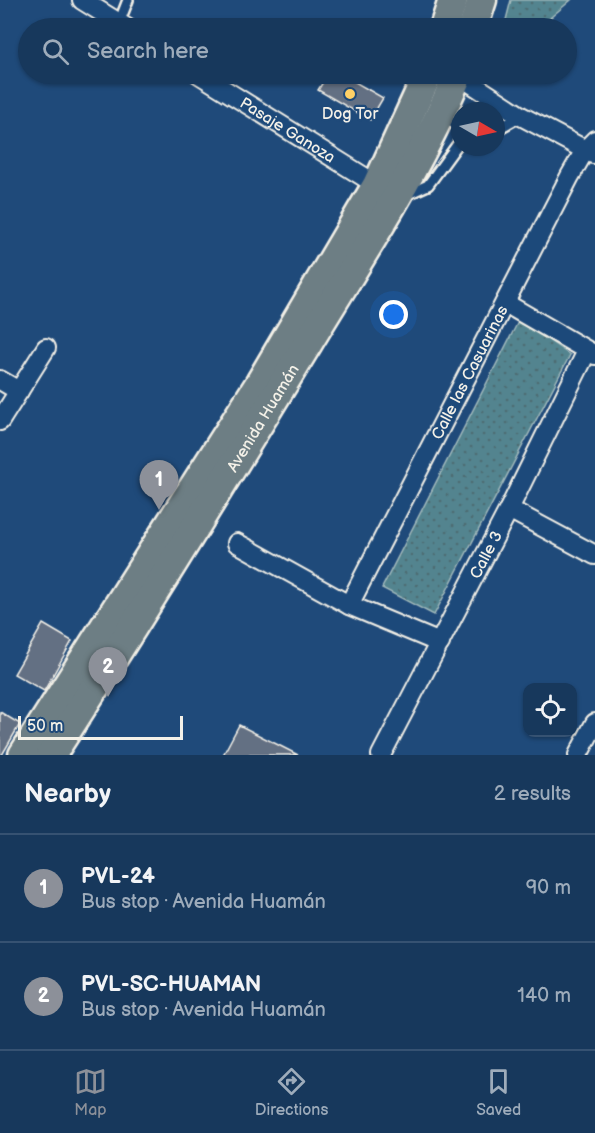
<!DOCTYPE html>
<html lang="en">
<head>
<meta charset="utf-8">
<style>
  body { margin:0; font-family:"Balsamiq Sans",sans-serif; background:#244365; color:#f1f3f6 }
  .controls { position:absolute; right:18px; bottom:18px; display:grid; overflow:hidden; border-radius:12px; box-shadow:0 2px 4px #0004 }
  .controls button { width:54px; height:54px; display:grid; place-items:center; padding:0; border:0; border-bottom:2px solid #365272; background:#17385c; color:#f1f3f6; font:30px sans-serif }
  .compass { position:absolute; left:451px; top:102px; width:54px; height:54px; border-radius:50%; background:#17385c; box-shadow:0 2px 4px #0004; rotate:99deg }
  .scale { position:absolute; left:18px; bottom:15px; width:165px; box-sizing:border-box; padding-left:6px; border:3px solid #f4f1e8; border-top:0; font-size:16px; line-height:21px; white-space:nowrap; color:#f4f1e8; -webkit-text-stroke:4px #1f4a7a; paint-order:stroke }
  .you { position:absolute; left:394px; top:315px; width:21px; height:21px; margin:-15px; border:4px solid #fff; border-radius:50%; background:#1a73e8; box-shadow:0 0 0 9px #1a73e833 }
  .badge { display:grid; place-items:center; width:39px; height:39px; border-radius:50%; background:#8c9099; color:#fff; font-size:20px; font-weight:700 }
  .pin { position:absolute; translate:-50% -50px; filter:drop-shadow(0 2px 3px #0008) }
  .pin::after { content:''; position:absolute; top:32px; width:21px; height:18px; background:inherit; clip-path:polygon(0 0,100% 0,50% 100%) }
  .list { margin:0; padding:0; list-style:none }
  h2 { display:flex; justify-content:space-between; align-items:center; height:78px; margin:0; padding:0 24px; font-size:26px }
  h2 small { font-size:20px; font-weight:400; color:#9eacbb }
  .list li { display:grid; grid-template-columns:39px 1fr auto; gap:18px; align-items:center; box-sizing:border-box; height:108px; padding:0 24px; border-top:2px solid #365272 }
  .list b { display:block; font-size:22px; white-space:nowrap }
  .list p { margin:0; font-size:20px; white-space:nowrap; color:#9eacbb }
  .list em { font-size:20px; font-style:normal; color:#9eacbb }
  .icon { flex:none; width:33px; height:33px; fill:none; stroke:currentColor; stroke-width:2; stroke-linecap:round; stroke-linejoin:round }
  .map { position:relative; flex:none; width:595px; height:755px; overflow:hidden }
  .search { position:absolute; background:#17385c; box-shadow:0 2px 4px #0004; left:18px; right:18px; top:18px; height:66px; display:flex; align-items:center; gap:15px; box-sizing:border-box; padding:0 21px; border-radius:33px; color:#9eacbb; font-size:22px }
  .sheet { height:294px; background:#17385c }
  nav { display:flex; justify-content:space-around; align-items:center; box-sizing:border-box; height:84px; border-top:2px solid #365272; background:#17385c; font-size:16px; color:#9eacbb }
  nav a { display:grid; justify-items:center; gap:3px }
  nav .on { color:#8c9099 }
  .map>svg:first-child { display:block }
  .park { fill:url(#park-dots); stroke:#a3babc; stroke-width:1.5 }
  .building { fill:#646f83; stroke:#f4f1e8; stroke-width:1.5 }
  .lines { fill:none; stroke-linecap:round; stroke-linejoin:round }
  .lane-casing { stroke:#f4f1e8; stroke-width:14 }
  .street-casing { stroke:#f4f1e8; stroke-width:22 }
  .primary-casing { stroke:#f4f1e8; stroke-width:33 }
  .lane { stroke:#1f4a7a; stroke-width:9 }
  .street { stroke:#1f4a7a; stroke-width:18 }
  .primary { stroke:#6d7e84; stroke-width:28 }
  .poi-dot { fill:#ffd166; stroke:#1f4a7a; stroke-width:2 }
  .labels { text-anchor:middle; stroke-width:4.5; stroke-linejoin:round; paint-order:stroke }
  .poi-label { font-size:16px; fill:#f4f1e8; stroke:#1f4a7a }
  .street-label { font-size:16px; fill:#f4f1e8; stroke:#1f4a7a }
</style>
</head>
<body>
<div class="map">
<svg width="595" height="755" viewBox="0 0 595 755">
  <defs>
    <pattern id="park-dots" width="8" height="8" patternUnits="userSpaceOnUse" patternTransform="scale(1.5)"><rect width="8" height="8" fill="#52848f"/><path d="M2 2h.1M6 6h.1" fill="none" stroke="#4e6c72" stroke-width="1.8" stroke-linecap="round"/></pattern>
  </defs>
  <rect width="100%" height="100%" fill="#1f4a7a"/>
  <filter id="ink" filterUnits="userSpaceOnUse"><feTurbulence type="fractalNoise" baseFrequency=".0167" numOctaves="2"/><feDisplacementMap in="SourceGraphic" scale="12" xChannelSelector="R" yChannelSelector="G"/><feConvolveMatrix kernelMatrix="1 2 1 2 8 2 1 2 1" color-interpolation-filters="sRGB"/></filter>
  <g filter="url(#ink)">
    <g class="park">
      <polygon points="511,0 571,0 538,28 504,28"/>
      <polygon points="519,320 570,355 434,615 382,588"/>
    </g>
    <g class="building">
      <polygon points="328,74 341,74 383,98 370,120 318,90"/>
      <polygon points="43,624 72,641 44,691 14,674"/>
      <polygon points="0,712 20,724 2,755 0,755"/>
      <polygon points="239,725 298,755 223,755"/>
    </g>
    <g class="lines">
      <defs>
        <g id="lane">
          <polyline points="119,23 128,0"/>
          <polyline points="441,116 460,127"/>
          <polyline points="496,130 521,116"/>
          <polyline points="406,195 428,185 460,141"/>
        </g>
        <g id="street">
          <polyline points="82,0 127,28"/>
          <path id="s1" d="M 199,74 L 377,185"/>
          <polyline points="457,74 521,116 593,154"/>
          <polyline points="505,303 595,355"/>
          <polyline points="0,380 19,391"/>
          <polyline points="0,421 46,348"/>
          <polyline points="509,509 595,555"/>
          <polyline points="237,543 349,605 440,643"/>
          <path id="s2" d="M 349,605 L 570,176 L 585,150 L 595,140"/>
          <path id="s3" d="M 381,755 L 509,509 L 587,351"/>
          <polyline points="578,755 595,723"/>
        </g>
        <g id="primary">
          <polyline points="444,28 453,0"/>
          <polyline points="473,28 482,0"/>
          <polyline points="23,755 260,383 377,185 428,74"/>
          <path id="s4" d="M 51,755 C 139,619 224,481 308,343 C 361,255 419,169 458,74"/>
        </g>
      </defs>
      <use href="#lane" class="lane-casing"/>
      <use href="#street" class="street-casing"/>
      <use href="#primary" class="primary-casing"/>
      <use href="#lane" class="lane"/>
      <use href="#street" class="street"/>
      <use href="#primary" class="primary"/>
    </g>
  </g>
  <circle class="poi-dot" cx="350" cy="94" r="6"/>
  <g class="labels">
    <g class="poi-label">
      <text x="350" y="119">Dog Tor</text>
    </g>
    <g class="street-label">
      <text dy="6" stroke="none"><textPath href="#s1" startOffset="105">Pasaje Ganoza</textPath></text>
      <text dy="6" stroke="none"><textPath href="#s2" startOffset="262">Calle las Casuarinas</textPath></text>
      <text dy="6" stroke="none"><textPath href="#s4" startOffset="398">Avenida Huamán</textPath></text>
      <text dy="6" stroke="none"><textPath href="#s3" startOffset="226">Calle 3</textPath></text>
    </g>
  </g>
</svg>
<div class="controls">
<button><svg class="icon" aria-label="locate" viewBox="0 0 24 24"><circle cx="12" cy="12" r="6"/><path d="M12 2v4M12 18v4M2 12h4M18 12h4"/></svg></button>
</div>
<svg class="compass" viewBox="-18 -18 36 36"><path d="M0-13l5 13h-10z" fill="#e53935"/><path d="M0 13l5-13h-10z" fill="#9eacbb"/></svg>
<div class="scale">50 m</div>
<div class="you"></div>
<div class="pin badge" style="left:159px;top:510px">1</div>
<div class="pin badge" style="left:108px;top:697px">2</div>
<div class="search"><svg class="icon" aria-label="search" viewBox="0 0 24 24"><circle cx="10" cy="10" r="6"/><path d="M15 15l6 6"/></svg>Search here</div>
</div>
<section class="sheet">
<h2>Nearby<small>2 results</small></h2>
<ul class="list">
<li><span class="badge">1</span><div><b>PVL-24</b><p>Bus stop · Avenida Huamán</p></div><em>90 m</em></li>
<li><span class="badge">2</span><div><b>PVL-SC-HUAMAN</b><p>Bus stop · Avenida Huamán</p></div><em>140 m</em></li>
</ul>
</section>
<nav>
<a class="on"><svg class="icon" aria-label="map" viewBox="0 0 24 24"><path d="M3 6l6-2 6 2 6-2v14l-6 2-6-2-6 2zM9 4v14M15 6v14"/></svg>Map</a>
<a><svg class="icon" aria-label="directions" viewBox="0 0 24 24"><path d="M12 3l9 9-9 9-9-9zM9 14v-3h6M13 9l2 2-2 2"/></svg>Directions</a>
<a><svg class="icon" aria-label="saved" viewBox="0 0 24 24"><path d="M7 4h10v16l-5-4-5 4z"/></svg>Saved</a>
</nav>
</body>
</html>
